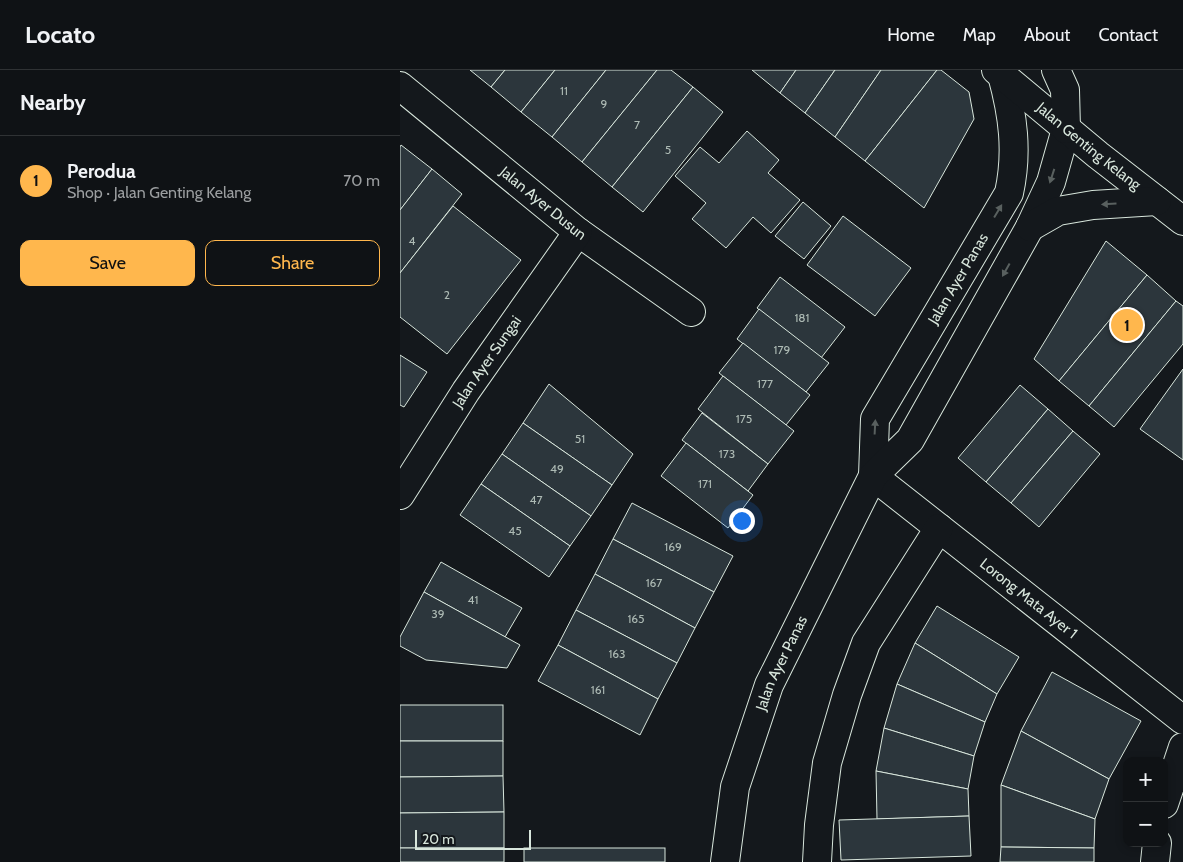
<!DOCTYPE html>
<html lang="en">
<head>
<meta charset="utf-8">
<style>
  body { margin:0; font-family:Cabin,sans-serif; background:#181b1e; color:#f1f3f6 }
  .controls { position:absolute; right:15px; bottom:15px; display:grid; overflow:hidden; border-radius:10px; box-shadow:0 2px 8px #0003 }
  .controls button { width:45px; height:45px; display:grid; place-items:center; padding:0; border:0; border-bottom:1px solid #2f3234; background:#0f1215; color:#f1f3f6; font:25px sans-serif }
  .scale { position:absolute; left:15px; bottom:12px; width:116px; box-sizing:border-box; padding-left:5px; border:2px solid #d8e6dc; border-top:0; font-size:14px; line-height:18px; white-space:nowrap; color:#d8e6dc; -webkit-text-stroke:4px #14181c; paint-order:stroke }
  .you { position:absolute; left:341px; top:450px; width:18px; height:18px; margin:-12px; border:4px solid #fff; border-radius:50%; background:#1a73e8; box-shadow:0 0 0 8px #1a73e833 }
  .badge { display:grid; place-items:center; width:32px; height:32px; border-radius:50%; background:#ffb74d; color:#111; font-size:16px; font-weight:700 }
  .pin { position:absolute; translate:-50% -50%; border:2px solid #fff; box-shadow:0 1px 5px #0006 }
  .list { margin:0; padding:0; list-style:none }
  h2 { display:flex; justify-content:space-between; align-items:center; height:65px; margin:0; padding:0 20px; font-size:21px }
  h2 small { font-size:16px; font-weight:400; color:#9b9ea0 }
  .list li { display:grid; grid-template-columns:32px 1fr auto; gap:15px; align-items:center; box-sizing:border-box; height:90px; padding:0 20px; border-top:1px solid #2f3234 }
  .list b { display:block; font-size:19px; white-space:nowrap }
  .list p { margin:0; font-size:16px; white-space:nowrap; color:#9b9ea0 }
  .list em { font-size:16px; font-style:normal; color:#9b9ea0 }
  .actions { display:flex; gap:10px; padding:15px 20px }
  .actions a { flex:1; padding:11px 0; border:1px solid #ffb74d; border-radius:10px; text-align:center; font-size:18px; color:#ffb74d }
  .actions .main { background:#ffb74d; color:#111 }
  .map { position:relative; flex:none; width:783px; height:792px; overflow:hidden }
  header { display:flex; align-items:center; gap:30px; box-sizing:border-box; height:70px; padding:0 25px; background:#0f1215; border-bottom:1px solid #2f3234 }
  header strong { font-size:24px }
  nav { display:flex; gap:28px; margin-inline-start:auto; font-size:18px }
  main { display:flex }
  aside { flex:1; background:#0f1215 }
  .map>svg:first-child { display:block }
  .building { fill:#2c363c; stroke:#d8e6dc }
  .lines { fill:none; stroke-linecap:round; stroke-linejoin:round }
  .minor-casing { stroke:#d8e6dc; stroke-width:30 }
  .tertiary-casing { stroke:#d8e6dc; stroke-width:30 }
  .primary-casing { stroke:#d8e6dc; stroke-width:30 }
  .minor { stroke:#14181c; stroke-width:28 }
  .tertiary { stroke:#14181c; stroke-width:28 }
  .primary { stroke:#14181c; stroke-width:28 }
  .oneway { fill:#59605f }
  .labels { text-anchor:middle; stroke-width:4; stroke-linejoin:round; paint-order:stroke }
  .number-label { font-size:12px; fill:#adbab4 }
  .street-label { font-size:15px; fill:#d8e6dc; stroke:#14181c }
</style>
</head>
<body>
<header>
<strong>Locato</strong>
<nav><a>Home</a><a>Map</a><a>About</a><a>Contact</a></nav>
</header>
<main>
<aside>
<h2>Nearby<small></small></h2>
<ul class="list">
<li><span class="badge">1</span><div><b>Perodua</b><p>Shop · Jalan Genting Kelang</p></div><em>70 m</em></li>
</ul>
<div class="actions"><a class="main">Save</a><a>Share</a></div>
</aside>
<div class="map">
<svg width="783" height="792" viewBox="0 0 783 792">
  <rect width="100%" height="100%" fill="#14181c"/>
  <g class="building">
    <polygon points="70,0 105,0 91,17"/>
    <polygon points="105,0 155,0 121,42 91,17"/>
    <polygon points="155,0 206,0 152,67 121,42"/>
    <polygon points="206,0 257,0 182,92 152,67"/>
    <polygon points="257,0 271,0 293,17 212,117 182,92"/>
    <polygon points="352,0 396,0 380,23"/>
    <polygon points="396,0 435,0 405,43 380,23"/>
    <polygon points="435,0 481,0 435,67 405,43"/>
    <polygon points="481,0 537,0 465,91 435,67"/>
    <polygon points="537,0 541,0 569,22 574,49 524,138 465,91"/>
    <polygon points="293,17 323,42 243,142 212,117"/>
    <polygon points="347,61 379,90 368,103 400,130 371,163 353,147 326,178 292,149 306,133 275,106 300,77 319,93"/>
    <polygon points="1,75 32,99 0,140 0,77"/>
    <polygon points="32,99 62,124 0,203 0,140"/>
    <polygon points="403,132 431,156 404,189 375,166"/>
    <polygon points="53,136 121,190 47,284 0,247 0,203"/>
    <polygon points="443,146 511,198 475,246 407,195"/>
    <polygon points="706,171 747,205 659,311 634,289"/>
    <polygon points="747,205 776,231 689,336 659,311"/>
    <polygon points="380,207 445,257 421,288 357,238"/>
    <polygon points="776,231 783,236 783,274 714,357 689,336"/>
    <polygon points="359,239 429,293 406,322 337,269"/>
    <polygon points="343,273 410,325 386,355 319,303"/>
    <polygon points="0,285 27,302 4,337 0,335"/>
    <polygon points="783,299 783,390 740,359"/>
    <polygon points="323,306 394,361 368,394 298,339"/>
    <polygon points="149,314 233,384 212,415 123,353"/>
    <polygon points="620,315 648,339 586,412 558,388"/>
    <polygon points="648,339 673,361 611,433 586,412"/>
    <polygon points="302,343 368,394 348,421 282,370"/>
    <polygon points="123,353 212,415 191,446 102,384"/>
    <polygon points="673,361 700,384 639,457 611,433"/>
    <polygon points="286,373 353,425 328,458 261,406"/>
    <polygon points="102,384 191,446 170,476 81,414"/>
    <polygon points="81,414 170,476 149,507 60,445"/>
    <polygon points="232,433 333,486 314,522 213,469"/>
    <polygon points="213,469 314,522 295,558 195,504"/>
    <polygon points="41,492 122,538 105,567 24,522"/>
    <polygon points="195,504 295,558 277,593 176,540"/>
    <polygon points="24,522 120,575 107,598 26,590 0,576 0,567"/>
    <polygon points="537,536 619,587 597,624 515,573"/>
    <polygon points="176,540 277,593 258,629 158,575"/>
    <polygon points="515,573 597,624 585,652 497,614"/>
    <polygon points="158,575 258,629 240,665 138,611"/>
    <polygon points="652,602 741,651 709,709 621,661"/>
    <polygon points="497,614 585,652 574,686 484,658"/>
    <rect x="0" y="635" width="103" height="36"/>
    <polygon points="484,658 574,686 568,719 476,701"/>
    <polygon points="621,661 709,709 695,749 601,715"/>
    <polygon points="0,671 103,671 103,706 0,707"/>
    <polygon points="476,701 568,719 569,746 477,749"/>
    <polygon points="103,706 104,742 0,743 0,707"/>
    <polygon points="601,715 695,749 694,778 601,777"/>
    <polygon points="104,742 104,778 0,778 0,743"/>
    <polygon points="569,746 571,786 441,790 439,750"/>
    <polygon points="601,777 694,778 694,792 600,792"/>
    <rect x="0" y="778" width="104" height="14"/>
    <rect x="124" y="778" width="141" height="14"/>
  </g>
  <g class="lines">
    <defs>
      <g id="minor">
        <path id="s1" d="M 0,16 L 178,162 L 291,242"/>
        <path id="s2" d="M 473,406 L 783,650"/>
        <path id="s3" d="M 0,425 L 66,321 L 178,162"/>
        <polyline points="764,734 783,677"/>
        <polyline points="417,792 419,755 427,693 447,625 466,573 539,458"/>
        <polyline points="755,792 757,773"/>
      </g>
      <g id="tertiary">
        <path id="s4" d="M 473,406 L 475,349 L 609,123 C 618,82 613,45 602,5"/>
        <path id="s5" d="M 325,792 L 335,717 L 369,615 L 473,406 L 510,370 L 630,157 L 651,112 L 666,59"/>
      </g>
      <g id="primary">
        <path id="s6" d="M 596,0 L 698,85 L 783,151"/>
        <polyline points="656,0 665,20 666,59"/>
        <polyline points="630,157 658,141 693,135 757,131"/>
      </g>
    </defs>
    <use href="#minor" class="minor-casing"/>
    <use href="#tertiary" class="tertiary-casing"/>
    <use href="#primary" class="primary-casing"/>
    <use href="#minor" class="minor"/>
    <use href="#tertiary" class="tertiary"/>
    <use href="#primary" class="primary"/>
  </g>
  <defs><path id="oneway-solid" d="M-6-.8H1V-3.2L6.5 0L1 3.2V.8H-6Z" transform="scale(1.25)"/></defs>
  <g class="oneway">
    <use href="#oneway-solid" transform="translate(652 106) rotate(108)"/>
    <use href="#oneway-solid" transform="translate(709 134) rotate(177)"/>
    <use href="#oneway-solid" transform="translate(598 141) rotate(-59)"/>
    <use href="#oneway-solid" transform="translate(606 200) rotate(119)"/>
    <use href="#oneway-solid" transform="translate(475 357) rotate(-87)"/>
  </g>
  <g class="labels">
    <g class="number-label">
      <text x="164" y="25">11</text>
      <text x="204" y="38">9</text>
      <text x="237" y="59">7</text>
      <text x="268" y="84">5</text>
      <text x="12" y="175">4</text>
      <text x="47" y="229">2</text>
      <text x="402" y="252">181</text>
      <text x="382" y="284">179</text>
      <text x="365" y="318">177</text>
      <text x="344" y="353">175</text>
      <text x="180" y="373">51</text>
      <text x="327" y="388">173</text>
      <text x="157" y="403">49</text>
      <text x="305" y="418">171</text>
      <text x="136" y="434">47</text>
      <text x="115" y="465">45</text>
      <text x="273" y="481">169</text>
      <text x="254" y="517">167</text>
      <text x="73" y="534">41</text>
      <text x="38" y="548">39</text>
      <text x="236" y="553">165</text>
      <text x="217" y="588">163</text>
      <text x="198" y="624">161</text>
    </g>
    <g class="street-label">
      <text dy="5" stroke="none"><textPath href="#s6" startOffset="120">Jalan Genting Kelang</textPath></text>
      <text dy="5" stroke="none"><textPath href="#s1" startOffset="185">Jalan Ayer Dusun</textPath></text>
      <text dy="5" stroke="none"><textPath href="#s4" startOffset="220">Jalan Ayer Panas</textPath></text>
      <text dy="5" stroke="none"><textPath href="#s3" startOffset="159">Jalan Ayer Sungai</textPath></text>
      <text dy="5" stroke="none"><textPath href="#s2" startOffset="198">Lorong Mata Ayer 1</textPath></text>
      <text dy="5" stroke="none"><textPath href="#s5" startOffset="208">Jalan Ayer Panas</textPath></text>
    </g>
  </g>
</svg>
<div class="controls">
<button>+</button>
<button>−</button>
</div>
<div class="scale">20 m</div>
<div class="you"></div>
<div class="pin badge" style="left:727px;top:255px">1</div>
</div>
</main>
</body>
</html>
